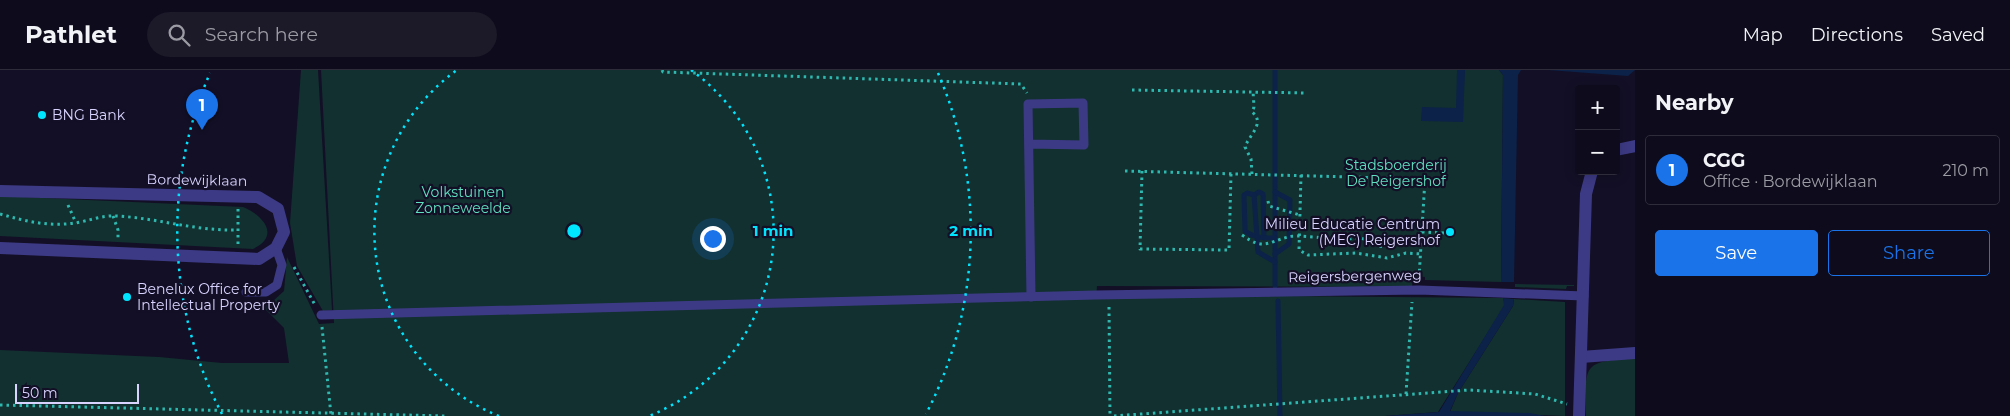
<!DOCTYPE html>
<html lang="en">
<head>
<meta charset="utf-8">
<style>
  body { margin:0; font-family:Montserrat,sans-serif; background:#1c1929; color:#f1f3f6 }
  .controls { position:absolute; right:15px; top:15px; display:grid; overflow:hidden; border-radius:5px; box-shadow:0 2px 12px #0003 }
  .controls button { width:45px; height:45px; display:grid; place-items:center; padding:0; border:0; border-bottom:1px solid #2e2b3b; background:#0e0b1c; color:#f1f3f6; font:25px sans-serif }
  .scale { position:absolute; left:15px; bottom:12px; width:124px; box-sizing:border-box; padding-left:5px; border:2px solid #d9d4ff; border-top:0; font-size:14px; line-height:18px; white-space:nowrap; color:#d9d4ff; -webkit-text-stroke:4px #130f26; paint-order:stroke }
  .you { position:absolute; left:712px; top:168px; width:18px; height:18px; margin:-12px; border:4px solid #fff; border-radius:50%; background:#1a73e8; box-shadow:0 0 0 8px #1a73e833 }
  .badge { display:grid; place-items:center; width:32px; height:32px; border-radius:50%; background:#1a73e8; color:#fff; font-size:16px; font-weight:700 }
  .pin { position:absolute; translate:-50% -41px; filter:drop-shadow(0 1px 2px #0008) }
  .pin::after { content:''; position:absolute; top:26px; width:18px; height:15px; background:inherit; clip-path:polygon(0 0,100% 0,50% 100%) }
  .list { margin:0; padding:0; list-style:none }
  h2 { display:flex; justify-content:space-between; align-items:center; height:65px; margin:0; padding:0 20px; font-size:21px }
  h2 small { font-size:16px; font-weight:400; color:#9b9ba3 }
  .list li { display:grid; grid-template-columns:32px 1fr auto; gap:15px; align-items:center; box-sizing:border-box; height:70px; margin:0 10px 10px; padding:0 10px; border:1px solid #2e2b3b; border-radius:5px }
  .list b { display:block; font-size:19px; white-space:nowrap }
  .list p { margin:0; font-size:16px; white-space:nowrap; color:#9b9ba3 }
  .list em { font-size:16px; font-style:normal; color:#9b9ba3 }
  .actions { display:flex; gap:10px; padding:15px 20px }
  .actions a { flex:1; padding:11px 0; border:1px solid #1a73e8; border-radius:5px; text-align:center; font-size:18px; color:#1a73e8 }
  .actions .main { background:#1a73e8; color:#fff }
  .icon { flex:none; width:28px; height:28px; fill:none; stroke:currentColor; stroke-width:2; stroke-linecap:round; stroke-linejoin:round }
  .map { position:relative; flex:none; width:1635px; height:346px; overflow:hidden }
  header { display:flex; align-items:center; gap:30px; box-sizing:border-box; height:70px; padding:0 25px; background:#0e0b1c; border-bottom:1px solid #2e2b3b }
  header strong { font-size:24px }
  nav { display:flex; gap:28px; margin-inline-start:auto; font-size:18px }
  .search { width:350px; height:45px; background:#1c1929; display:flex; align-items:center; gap:12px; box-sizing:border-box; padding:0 18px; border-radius:28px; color:#9b9ba3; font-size:19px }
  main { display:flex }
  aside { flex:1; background:#0e0b1c }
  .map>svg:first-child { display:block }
  .green { fill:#12302f }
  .water { fill:#0c2248 }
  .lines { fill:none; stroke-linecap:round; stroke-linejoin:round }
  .stream { stroke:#0c2248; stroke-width:5 }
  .path { stroke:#2fb8b0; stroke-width:3; stroke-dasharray:2.5 4; stroke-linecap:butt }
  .service { stroke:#3d3a85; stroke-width:9 }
  .minor { stroke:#3d3a85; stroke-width:12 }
  .ring { fill:none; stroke:#00e5ff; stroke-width:2.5; stroke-dasharray:2.5 5 }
  .poi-dot { fill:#00e5ff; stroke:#130f26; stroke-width:2 }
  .labels { text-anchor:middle; stroke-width:4.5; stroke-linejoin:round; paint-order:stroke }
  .poi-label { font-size:14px; fill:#d9d4ff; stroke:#130f26; text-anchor:start }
  .park-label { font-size:14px; fill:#5fe0c0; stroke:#130f26 }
  .street-label { font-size:14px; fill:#d9d4ff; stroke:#130f26 }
  .centre { fill:#00e5ff; stroke:#130f26; stroke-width:2.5 }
  .ring-label { font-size:15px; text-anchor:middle; font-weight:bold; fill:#00e5ff; stroke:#130f26; stroke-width:4.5; stroke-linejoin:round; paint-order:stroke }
</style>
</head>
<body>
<header>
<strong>Pathlet</strong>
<div class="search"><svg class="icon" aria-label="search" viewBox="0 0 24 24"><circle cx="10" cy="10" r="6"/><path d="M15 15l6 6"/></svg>Search here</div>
<nav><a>Map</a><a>Directions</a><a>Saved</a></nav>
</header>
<main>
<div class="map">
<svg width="1635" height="346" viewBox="0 0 1635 346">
  <rect width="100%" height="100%" fill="#130f26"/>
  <g class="green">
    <polygon points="301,0 318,0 332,240 323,241 297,196 290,153"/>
    <polygon points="321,0 1499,0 1503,5 1501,212 1425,210 1425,207 1413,206 1412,217 1097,216 1096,228 1281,226 1503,228 1505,235 1438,342 1385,346 0,346 0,280 159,287 222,293 289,293 284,258 260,234 273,231 284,221 287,187 319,254 334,253"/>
    <path d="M 0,126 L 243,137 C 263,145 281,166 253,179 L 0,166 Z"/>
    <polygon points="1515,214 1574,215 1574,216 1567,216 1566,219 1515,217"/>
    <polygon points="1514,229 1565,232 1565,346 1450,342 1458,323 1513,236"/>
    <path d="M 1635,288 L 1635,346 L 1586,346 C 1586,294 1581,292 1635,288 Z"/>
  </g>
  <g class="water">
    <polygon points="1457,0 1465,0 1463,52 1421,51 1422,37 1456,38"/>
    <polygon points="1499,0 1521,0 1518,5 1514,212 1501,212 1503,5"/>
    <polygon points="1548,0 1635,0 1628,6"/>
    <polygon points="1503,228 1514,229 1513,236 1458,323 1450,341 1530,343 1545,346 1385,346 1439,342 1504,235"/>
  </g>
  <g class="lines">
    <g class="stream">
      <polyline points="1275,0 1275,216"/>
      <polyline points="1275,122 1290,130 1289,174 1275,184"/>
      <polyline points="1254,125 1259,122 1263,124 1264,168"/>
      <path d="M 1275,168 C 1264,168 1254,168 1245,161 L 1244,125 L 1247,123 L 1254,125 L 1258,182 L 1275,192"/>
      <polyline points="1278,231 1280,346"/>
    </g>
    <g class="path">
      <polyline points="662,0 663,2 1021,14 1027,23"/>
      <polyline points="1132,20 1306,23"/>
      <polyline points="1125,101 1425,109 1419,208"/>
      <polyline points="1142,101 1140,179 1229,180 1231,104"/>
      <path d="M 1252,104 L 1251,89 L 1245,77 C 1249,65 1266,53 1252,42 L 1254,37 L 1253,21"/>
      <polyline points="1301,105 1299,180 1308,185 1356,183 1387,188 1406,183 1421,184"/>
      <polyline points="1268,131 1269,136 1300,145"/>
      <polyline points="68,135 76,153"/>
      <polyline points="238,139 238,175"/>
      <path d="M 0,144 C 25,151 48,157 75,153 C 88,151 103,145 116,146 C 158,148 194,161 237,160"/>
      <polyline points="113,146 118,160 118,170"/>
      <polyline points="1422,162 1445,163"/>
      <path d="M 1242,165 C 1263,180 1266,173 1288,167 C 1295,164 1331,169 1341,170 C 1348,170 1355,167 1360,168 C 1379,172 1371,181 1396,174"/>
      <polyline points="294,197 315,235"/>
      <polyline points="1109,237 1110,346"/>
      <polyline points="322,257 331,345"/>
      <polyline points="1406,324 1412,232"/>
      <polyline points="0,335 445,346"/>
      <polyline points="1114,346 1469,320 1535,324 1567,334"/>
    </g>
    <g class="service">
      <polyline points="1029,74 1084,75 1083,33 1028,34 1031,227"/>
      <polyline points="246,222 266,222 277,215 282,195 276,178"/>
      <polyline points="321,245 1096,225 1419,220 1584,226"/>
    </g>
    <g class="minor">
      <polyline points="1616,80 1635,76"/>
      <polyline points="0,121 258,127 278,139 284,162 276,178 259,189 0,178"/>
      <polyline points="1581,287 1635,283"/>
      <polyline points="1579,346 1586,124 1592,101"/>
    </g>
  </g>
  <g class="ring">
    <path d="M499 346A199 199 0 0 1 457 0M691 0A199 199 0 0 1 649 346"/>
    <path d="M222 344A397 397 0 0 1 210 3M938 3A397 397 0 0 1 926 344"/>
  </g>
  <g class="poi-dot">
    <circle cx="42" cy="45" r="5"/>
    <circle cx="1450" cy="162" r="5"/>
    <circle cx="127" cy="227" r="5"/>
  </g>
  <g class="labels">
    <g class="poi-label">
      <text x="52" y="50">BNG Bank</text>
      <text x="1440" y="159" text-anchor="end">Milieu Educatie Centrum<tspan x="1440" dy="16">(MEC) Reigershof</tspan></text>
      <text x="137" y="224">Benelux Office for<tspan x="137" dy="16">Intellectual Property</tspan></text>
    </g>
    <g class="park-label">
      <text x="1396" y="100">Stadsboerderij<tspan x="1396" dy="16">De Reigershof</tspan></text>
      <text x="463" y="127">Volkstuinen<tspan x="463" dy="16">Zonneweelde</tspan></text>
    </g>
    <g class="street-label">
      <text transform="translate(197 110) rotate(1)" y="5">Bordewijklaan</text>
      <text transform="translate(1355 206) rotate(-1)" y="5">Reigersbergenweg</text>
    </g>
  </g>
  <circle cx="574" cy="161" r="8" class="centre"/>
  <g class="ring-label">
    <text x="773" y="166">1 min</text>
    <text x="971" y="166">2 min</text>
  </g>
</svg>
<div class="controls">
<button>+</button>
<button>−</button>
</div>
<div class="scale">50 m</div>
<div class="you"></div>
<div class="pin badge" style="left:202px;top:60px">1</div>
</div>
<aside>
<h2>Nearby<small></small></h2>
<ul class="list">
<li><span class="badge">1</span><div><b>CGG</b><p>Office · Bordewijklaan</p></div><em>210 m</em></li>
</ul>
<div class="actions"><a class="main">Save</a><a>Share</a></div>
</aside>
</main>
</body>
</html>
